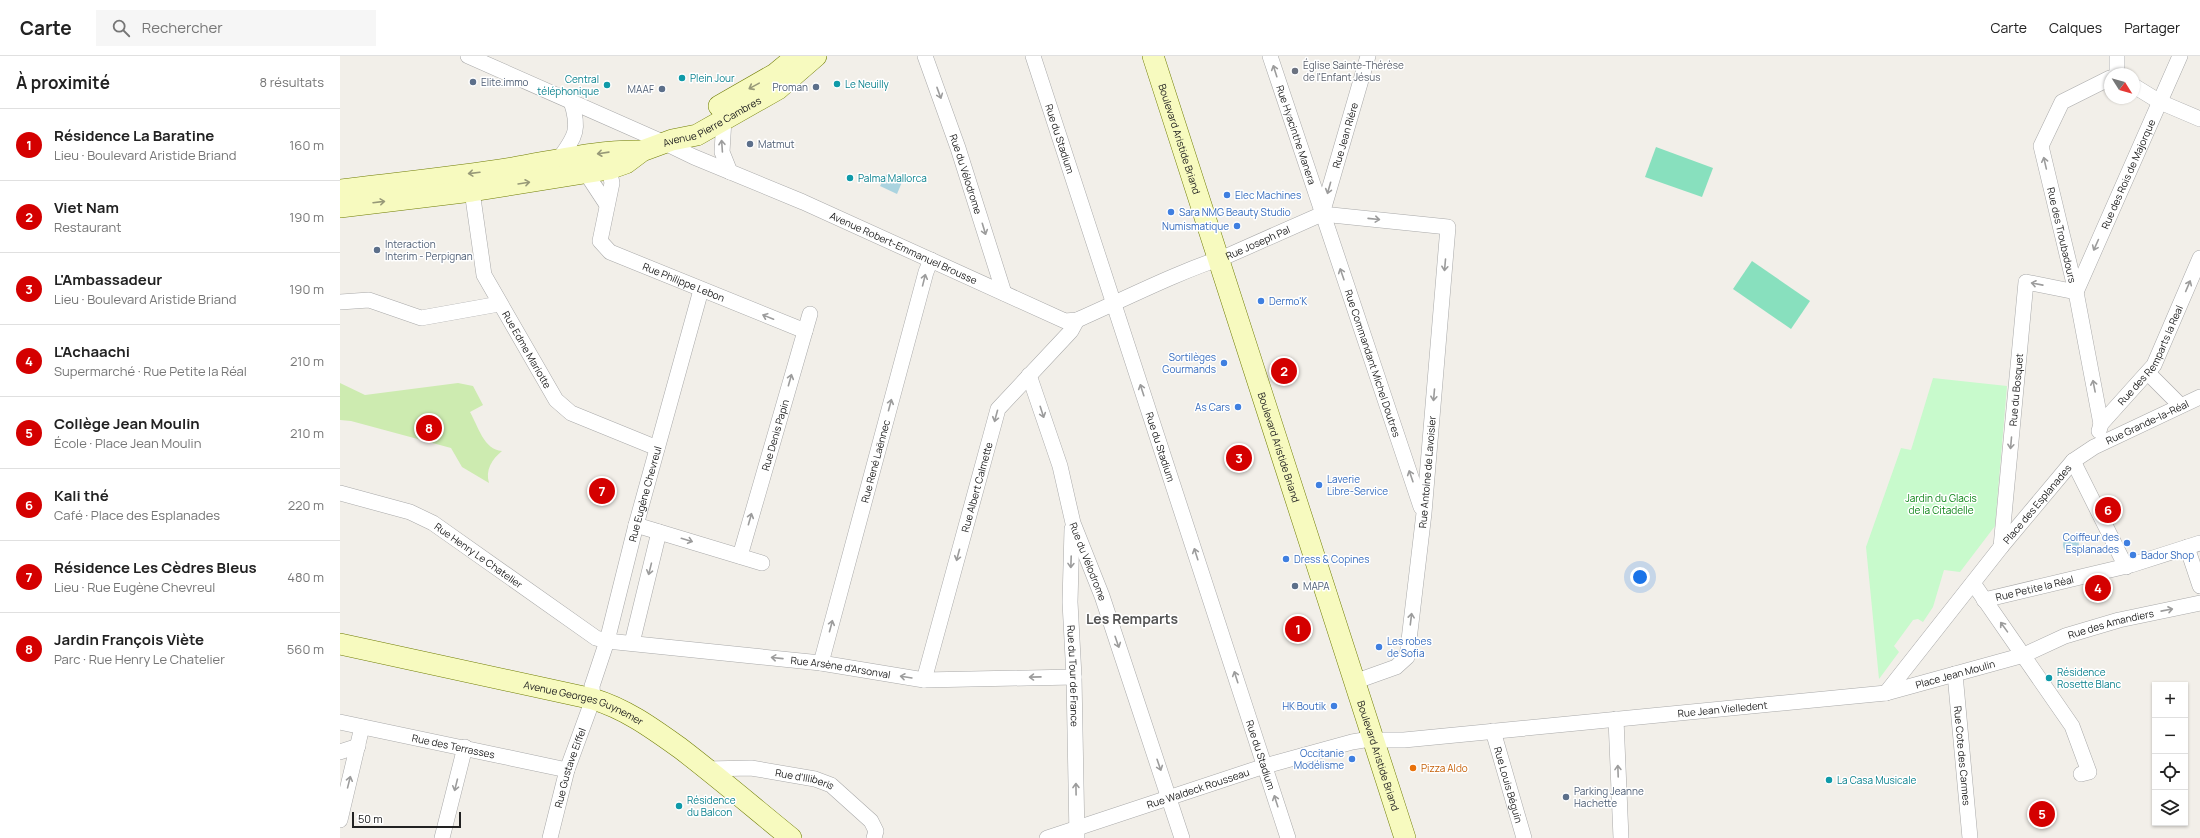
<!DOCTYPE html>
<html lang="fr">
<head>
<meta charset="utf-8">
<style>
  body { margin:0; font-family:Manrope,sans-serif; background:#f6f6f6; color:#222 }
  .controls { position:absolute; right:12px; bottom:12px; display:grid; overflow:hidden; border-radius:0px; box-shadow:0 1px 3px #0004 }
  .controls button { width:36px; height:36px; display:grid; place-items:center; padding:0; border:0; border-bottom:1px solid #e0e0e0; background:#fff; color:#222; font:20px sans-serif }
  .compass { position:absolute; left:1764px; top:12px; width:36px; height:36px; border-radius:50%; background:#fff; box-shadow:0 1px 3px #0004; rotate:127deg }
  .scale { position:absolute; left:12px; bottom:10px; width:109px; box-sizing:border-box; padding-left:4px; border:2px solid #222; border-top:0; font-size:11px; line-height:14px; white-space:nowrap; color:#222; -webkit-text-stroke:3px #fff; paint-order:stroke }
  .you { position:absolute; left:1300px; top:521px; width:14px; height:14px; margin:-10px; border:3px solid #fff; border-radius:50%; background:#1a73e8; box-shadow:0 0 0 6px #1a73e833 }
  .badge { display:grid; place-items:center; width:26px; height:26px; border-radius:50%; background:#d40000; color:#fff; font-size:13px; font-weight:700 }
  .pin { position:absolute; translate:-50% -50%; border:2px solid #fff; box-shadow:0 1px 4px #0006 }
  .list { margin:0; padding:0; list-style:none }
  h2 { display:flex; justify-content:space-between; align-items:center; height:52px; margin:0; padding:0 16px; font-size:17px }
  h2 small { font-size:13px; font-weight:400; color:#767676 }
  .list li { display:grid; grid-template-columns:26px 1fr auto; gap:12px; align-items:center; box-sizing:border-box; height:72px; padding:0 16px; border-top:1px solid #e0e0e0 }
  .list b { display:block; font-size:15px; white-space:nowrap }
  .list p { margin:0; font-size:13px; white-space:nowrap; color:#767676 }
  .list em { font-size:13px; font-style:normal; color:#767676 }
  .icon { flex:none; width:22px; height:22px; fill:none; stroke:currentColor; stroke-width:2; stroke-linecap:round; stroke-linejoin:round }
  .map { position:relative; flex:none; width:1860px; height:782px; overflow:hidden }
  header { display:flex; align-items:center; gap:24px; box-sizing:border-box; height:56px; padding:0 20px; background:#fff; border-bottom:1px solid #e0e0e0 }
  header strong { font-size:19px }
  nav { display:flex; gap:22px; margin-inline-start:auto; font-size:14px }
  .search { width:280px; height:36px; background:#f6f6f6; display:flex; align-items:center; gap:10px; box-sizing:border-box; padding:0 14px; border-radius:0px; color:#767676; font-size:15px }
  main { display:flex }
  aside { flex:1; background:#fff }
  .map>svg:first-child { display:block }
  .grass { fill:#cdebb0 }
  .park { fill:#c8facc }
  .pitch { fill:#88e0be }
  .water { fill:#aad3df }
  .lines { fill:none; stroke-linecap:round; stroke-linejoin:round }
  .street-casing { stroke:#a9a9a9; stroke-width:16 }
  .secondary-casing { stroke:#707d05; stroke-width:22 }
  .street { stroke:#fff; stroke-width:15 }
  .secondary { stroke:#f7fabf; stroke-width:21 }
  .oneway { stroke:#9c9c9c }
  .oneway2 { stroke:#979978 }
  .worship-dot { fill:#6b7280; stroke:#fff; stroke-width:1.5 }
  .culture-dot { fill:#0f9aa8; stroke:#fff; stroke-width:1.5 }
  .service-dot { fill:#5c6f8a; stroke:#fff; stroke-width:1.5 }
  .shop-dot { fill:#3f7fe0; stroke:#fff; stroke-width:1.5 }
  .food-dot { fill:#e8710a; stroke:#fff; stroke-width:1.5 }
  .labels { text-anchor:middle; stroke-width:3; stroke-linejoin:round; paint-order:stroke }
  .worship-label { font-size:10px; fill:#5b616d; stroke:#fff; text-anchor:start }
  .culture-label { font-size:10px; fill:#0d838f; stroke:#fff; text-anchor:start }
  .service-label { font-size:10px; fill:#4e5e75; stroke:#fff; text-anchor:start }
  .street-label { font-size:10px; fill:#222; stroke:#fff }
  .shop-label { font-size:10px; fill:#366cbe; stroke:#fff; text-anchor:start }
  .park-label { font-size:10px; fill:#0c8416; stroke:#fff }
  .food-label { font-size:10px; fill:#c56008; stroke:#fff; text-anchor:start }
  .district-label { font-size:14px; font-weight:bold; fill:#555; stroke:#fff }
</style>
</head>
<body>
<header>
<strong>Carte</strong>
<div class="search"><svg class="icon" aria-label="search" viewBox="0 0 24 24"><circle cx="10" cy="10" r="6"/><path d="M15 15l6 6"/></svg>Rechercher</div>
<nav><a>Carte</a><a>Calques</a><a>Partager</a></nav>
</header>
<main>
<aside>
<h2>À proximité<small>8 résultats</small></h2>
<ul class="list">
<li><span class="badge">1</span><div><b>Résidence La Baratine</b><p>Lieu · Boulevard Aristide Briand</p></div><em>160 m</em></li>
<li><span class="badge">2</span><div><b>Viet Nam</b><p>Restaurant</p></div><em>190 m</em></li>
<li><span class="badge">3</span><div><b>L'Ambassadeur</b><p>Lieu · Boulevard Aristide Briand</p></div><em>190 m</em></li>
<li><span class="badge">4</span><div><b>L'Achaachi</b><p>Supermarché · Rue Petite la Réal</p></div><em>210 m</em></li>
<li><span class="badge">5</span><div><b>Collège Jean Moulin</b><p>École · Place Jean Moulin</p></div><em>210 m</em></li>
<li><span class="badge">6</span><div><b>Kali thé</b><p>Café · Place des Esplanades</p></div><em>220 m</em></li>
<li><span class="badge">7</span><div><b>Résidence Les Cèdres Bleus</b><p>Lieu · Rue Eugène Chevreul</p></div><em>480 m</em></li>
<li><span class="badge">8</span><div><b>Jardin François Viète</b><p>Parc · Rue Henry Le Chatelier</p></div><em>560 m</em></li>
</ul>
</aside>
<div class="map">
<svg width="1860" height="782" viewBox="0 0 1860 782">
  <rect width="100%" height="100%" fill="#f2efe9"/>
  <path class="grass" d="M 0,327 L 25,339 L 118,327 L 133,330 L 143,349 L 130,356 C 138,370 144,394 162,395 C 152,403 145,414 149,427 L 122,411 L 111,392 L 11,365 L 0,364 Z"/>
  <polygon class="park" points="1593,322 1667,330 1655,470 1620,516 1604,514 1593,551 1583,566 1578,563 1573,564 1554,590 1559,596 1539,623 1526,491 1561,392 1571,394"/>
  <g class="pitch">
    <polygon points="1316,91 1373,112 1362,141 1305,121"/>
    <polygon points="1412,205 1470,245 1451,273 1393,233"/>
  </g>
  <g class="water">
    <polygon points="546,119 562,126 557,138 540,130"/>
    <circle cx="1731" cy="489" r="8"/>
  </g>
  <g class="lines">
    <defs>
      <g id="street">
        <path id="s1" d="M 128,0 L 325,87 L 354,101 L 463,146 L 725,265 L 737,264 C 787,242 835,217 887,200 L 982,158 L 1108,171 L 1084,457 L 1067,601 L 1056,611 L 1014,626"/>
        <path id="s2" d="M 585,0 L 618,92 L 664,237"/>
        <path id="s3" d="M 693,0 L 948,782"/>
        <path id="s4" d="M 930,0 L 1081,451"/>
        <polyline points="1777,0 1777,18"/>
        <polyline points="1794,30 1820,46 1860,63"/>
        <polyline points="384,63 382,96 390,116"/>
        <path d="M 219,103 C 236,80 240,73 231,45"/>
        <path id="s5" d="M 269,113 L 272,127 L 260,185 L 270,196 L 465,275"/>
        <polyline points="246,117 267,149"/>
        <path id="s6" d="M 132,135 L 144,219 L 216,344 L 231,357 L 317,392"/>
        <path id="s7" d="M 982,158 L 1028,0"/>
        <polyline points="0,246 29,244 81,262 159,248"/>
        <polyline points="1808,317 1840,349"/>
        <path id="s8" d="M 689,319 L 720,410 L 733,467 L 762,540 L 842,782"/>
        <polyline points="1761,368 1736,236 1701,90 1722,46 1770,22"/>
        <path id="s9" d="M 1759,375 L 1761,368 L 1814,309 L 1860,202"/>
        <polyline points="1733,405 1786,511"/>
        <path id="s10" d="M 0,437 L 70,456 L 93,467 L 256,582 L 267,585 L 481,607 L 584,624 L 734,621"/>
        <polyline points="296,469 422,507"/>
        <path id="s11" d="M 732,473 L 730,546 L 734,621 L 737,781"/>
        <path id="s12" d="M 1661,491 L 1686,226 L 1736,236 L 1840,0"/>
        <polyline points="1847,491 1860,530"/>
        <path id="s13" d="M 400,500 L 470,258"/>
        <polyline points="1633,527 1732,670 1749,716 1741,718"/>
        <path id="s14" d="M 1644,544 L 1791,509 L 1860,487"/>
        <polyline points="292,587 319,476"/>
        <path id="s15" d="M 481,607 L 586,216 L 591,204"/>
        <path id="s16" d="M 1615,618 L 1630,782"/>
        <path id="s17" d="M 584,624 L 658,353 L 731,275 L 737,264"/>
        <path id="s18" d="M 1546,637 L 1661,491 L 1733,405 L 1754,391 L 1860,341"/>
        <polyline points="1276,663 1281,782"/>
        <path id="s19" d="M 0,666 L 227,714"/>
        <path id="s20" d="M 1153,675 L 1184,782"/>
        <polyline points="0,696 18,690"/>
        <path id="s21" d="M 367,713 L 411,712 L 475,723 L 491,729 L 531,765 L 536,775 L 534,782"/>
        <polyline points="0,764 22,671"/>
        <polyline points="102,782 125,691"/>
        <path id="s22" d="M 210,782 L 227,714 L 253,643 L 252,630 L 267,585 L 296,469 L 361,234"/>
        <path id="s23" d="M 707,782 L 925,710 L 1012,686 L 1024,684 L 1064,684 L 1546,637 L 1684,599 L 1725,580 L 1779,564 L 1860,547"/>
      </g>
      <g id="secondary">
        <path id="s24" d="M 813,0 L 1065,782"/>
        <polyline points="379,50 435,18 452,4"/>
        <path d="M 0,134 C 57,127 115,121 172,112 C 215,105 257,94 301,95"/>
        <path id="s25" d="M 0,151 L 132,135 L 269,113 L 286,107 L 302,95 L 332,84 L 357,79 L 438,33 L 476,0"/>
        <path id="s26" d="M 0,588 L 253,643 C 286,653 312,672 340,692 C 378,721 414,752 451,782"/>
      </g>
    </defs>
    <use href="#street" class="street-casing"/>
    <use href="#secondary" class="secondary-casing"/>
    <use href="#street" class="street"/>
    <use href="#secondary" class="secondary"/>
  </g>
  <defs><path id="oneway-shaft" d="M-6 0H5M1.5-3L5.5 0L1.5 3" fill="none" stroke-width="1.6" stroke-linecap="round" stroke-linejoin="round"/></defs>
  <g class="oneway">
    <use href="#oneway-shaft" transform="translate(935 15) rotate(-108)"/>
    <use href="#oneway-shaft" transform="translate(599 37) rotate(70)"/>
    <use href="#oneway-shaft" transform="translate(382 90) rotate(-94)"/>
    <use href="#oneway-shaft" transform="translate(1705 107) rotate(-103)"/>
    <use href="#oneway-shaft" transform="translate(989 132) rotate(106)"/>
    <use href="#oneway-shaft" transform="translate(1034 163) rotate(6)"/>
    <use href="#oneway-shaft" transform="translate(644 173) rotate(73)"/>
    <use href="#oneway-shaft" transform="translate(1756 189) rotate(114)"/>
    <use href="#oneway-shaft" transform="translate(1105 209) rotate(95)"/>
    <use href="#oneway-shaft" transform="translate(1002 218) rotate(-109)"/>
    <use href="#oneway-shaft" transform="translate(584 224) rotate(-76)"/>
    <use href="#oneway-shaft" transform="translate(1697 228) rotate(-169)"/>
    <use href="#oneway-shaft" transform="translate(1848 230) rotate(-67)"/>
    <use href="#oneway-shaft" transform="translate(428 261) rotate(-158)"/>
    <use href="#oneway-shaft" transform="translate(450 324) rotate(-74)"/>
    <use href="#oneway-shaft" transform="translate(1754 330) rotate(-101)"/>
    <use href="#oneway-shaft" transform="translate(802 334) rotate(-108)"/>
    <use href="#oneway-shaft" transform="translate(1094 339) rotate(95)"/>
    <use href="#oneway-shaft" transform="translate(550 349) rotate(-75)"/>
    <use href="#oneway-shaft" transform="translate(702 356) rotate(72)"/>
    <use href="#oneway-shaft" transform="translate(656 360) rotate(105)"/>
    <use href="#oneway-shaft" transform="translate(1671 387) rotate(95)"/>
    <use href="#oneway-shaft" transform="translate(1071 420) rotate(-109)"/>
    <use href="#oneway-shaft" transform="translate(410 463) rotate(-74)"/>
    <use href="#oneway-shaft" transform="translate(347 484) rotate(17)"/>
    <use href="#oneway-shaft" transform="translate(856 498) rotate(-108)"/>
    <use href="#oneway-shaft" transform="translate(618 499) rotate(105)"/>
    <use href="#oneway-shaft" transform="translate(731 506) rotate(92)"/>
    <use href="#oneway-shaft" transform="translate(310 513) rotate(104)"/>
    <use href="#oneway-shaft" transform="translate(1827 554) rotate(-11)"/>
    <use href="#oneway-shaft" transform="translate(1071 563) rotate(-83)"/>
    <use href="#oneway-shaft" transform="translate(491 570) rotate(-75)"/>
    <use href="#oneway-shaft" transform="translate(1664 571) rotate(-126)"/>
    <use href="#oneway-shaft" transform="translate(777 586) rotate(71)"/>
    <use href="#oneway-shaft" transform="translate(437 602) rotate(-174)"/>
    <use href="#oneway-shaft" transform="translate(566 621) rotate(-171)"/>
    <use href="#oneway-shaft" transform="translate(695 621) rotate(179)"/>
    <use href="#oneway-shaft" transform="translate(896 621) rotate(-108)"/>
    <use href="#oneway-shaft" transform="translate(819 709) rotate(71)"/>
    <use href="#oneway-shaft" transform="translate(1278 715) rotate(-92)"/>
    <use href="#oneway-shaft" transform="translate(9 726) rotate(-76)"/>
    <use href="#oneway-shaft" transform="translate(116 729) rotate(104)"/>
    <use href="#oneway-shaft" transform="translate(736 733) rotate(-91)"/>
    <use href="#oneway-shaft" transform="translate(936 745) rotate(-108)"/>
  </g>
  <g class="oneway2">
    <use href="#oneway-shaft" transform="translate(414 30) rotate(151)"/>
    <use href="#oneway-shaft" transform="translate(263 97) rotate(172)"/>
    <use href="#oneway-shaft" transform="translate(134 117) rotate(173)"/>
    <use href="#oneway-shaft" transform="translate(184 127) rotate(-9)"/>
    <use href="#oneway-shaft" transform="translate(39 146) rotate(-7)"/>
  </g>
  <circle class="worship-dot" cx="955" cy="15" r="4"/>
  <g class="culture-dot">
    <circle cx="342" cy="22" r="4"/>
    <circle cx="497" cy="28" r="4"/>
    <circle cx="267" cy="29" r="4"/>
    <circle cx="510" cy="122" r="4"/>
    <circle cx="1709" cy="622" r="4"/>
    <circle cx="1489" cy="724" r="4"/>
    <circle cx="339" cy="750" r="4"/>
  </g>
  <g class="service-dot">
    <circle cx="133" cy="26" r="4"/>
    <circle cx="476" cy="31" r="4"/>
    <circle cx="322" cy="33" r="4"/>
    <circle cx="410" cy="88" r="4"/>
    <circle cx="37" cy="194" r="4"/>
    <circle cx="955" cy="530" r="4"/>
    <circle cx="1226" cy="741" r="4"/>
  </g>
  <g class="shop-dot">
    <circle cx="887" cy="139" r="4"/>
    <circle cx="831" cy="156" r="4"/>
    <circle cx="897" cy="170" r="4"/>
    <circle cx="921" cy="245" r="4"/>
    <circle cx="884" cy="307" r="4"/>
    <circle cx="898" cy="351" r="4"/>
    <circle cx="979" cy="429" r="4"/>
    <circle cx="1787" cy="487" r="4"/>
    <circle cx="1793" cy="499" r="4"/>
    <circle cx="946" cy="503" r="4"/>
    <circle cx="1039" cy="591" r="4"/>
    <circle cx="994" cy="650" r="4"/>
    <circle cx="1012" cy="703" r="4"/>
  </g>
  <circle class="food-dot" cx="1073" cy="712" r="4"/>
  <g class="labels">
    <g class="worship-label">
      <text x="963" y="13">Église Sainte-Thérèse<tspan x="963" dy="12">de l'Enfant Jésus</tspan></text>
    </g>
    <g class="culture-label">
      <text x="350" y="26">Plein Jour</text>
      <text x="259" y="27" text-anchor="end">Central<tspan x="259" dy="12">téléphonique</tspan></text>
      <text x="505" y="32">Le Neuilly</text>
      <text x="518" y="126">Palma Mallorca</text>
      <text x="1717" y="620">Résidence<tspan x="1717" dy="12">Rosette Blanc</tspan></text>
      <text x="1497" y="728">La Casa Musicale</text>
      <text x="347" y="748">Résidence<tspan x="347" dy="12">du Balcon</tspan></text>
    </g>
    <g class="service-label">
      <text x="141" y="30">Elite.immo</text>
      <text x="468" y="35" text-anchor="end">Proman</text>
      <text x="314" y="37" text-anchor="end">MAAF</text>
      <text x="418" y="92">Matmut</text>
      <text x="45" y="192">Interaction<tspan x="45" dy="12">Interim - Perpignan</tspan></text>
      <text x="963" y="534">MAPA</text>
      <text x="1234" y="739">Parking Jeanne<tspan x="1234" dy="12">Hachette</tspan></text>
    </g>
    <g class="street-label">
      <text dy="4" stroke="none"><textPath href="#s25" startOffset="386">Avenue Pierre Cambres</textPath></text>
      <text dy="4" stroke="none"><textPath href="#s4" startOffset="83">Rue Hyacinthe Manera</textPath></text>
      <text dy="4" stroke="none"><textPath href="#s7" startOffset="82">Rue Jean Rière</textPath></text>
      <text dy="4" stroke="none"><textPath href="#s3" startOffset="87">Rue du Stadium</textPath></text>
      <text dy="4" stroke="none"><textPath href="#s24" startOffset="87">Boulevard Aristide Briand</textPath></text>
      <text dy="4" stroke="none"><textPath href="#s2" startOffset="125">Rue du Vélodrome</textPath></text>
      <text dy="4" stroke="none"><textPath href="#s12" startOffset="446">Rue des Rois de Majorque</textPath></text>
      <text transform="translate(1722 179) rotate(77)" y="4">Rue des Troubadours</text>
      <text dy="4" stroke="none"><textPath href="#s1" startOffset="862">Rue Joseph Pal</textPath></text>
      <text dy="4" stroke="none"><textPath href="#s1" startOffset="476">Avenue Robert-Emmanuel Brousse</textPath></text>
      <text dy="4" stroke="none"><textPath href="#s5" startOffset="168">Rue Philippe Lebon</textPath></text>
      <text dy="4" stroke="none"><textPath href="#s6" startOffset="171">Rue Edme Mariotte</textPath></text>
      <text dy="4" stroke="none"><textPath href="#s9" startOffset="93">Rue des Remparts la Real</textPath></text>
      <text dy="4" stroke="none"><textPath href="#s4" startOffset="324">Rue Commandant Michel Doutres</textPath></text>
      <text dy="4" stroke="none"><textPath href="#s12" startOffset="158">Rue du Bosquet</textPath></text>
      <text dy="4" stroke="none"><textPath href="#s18" startOffset="382">Rue Grande-la-Réal</textPath></text>
      <text dy="4" stroke="none"><textPath href="#s13" startOffset="126">Rue Denis Papin</textPath></text>
      <text dy="4" stroke="none"><textPath href="#s3" startOffset="411">Rue du Stadium</textPath></text>
      <text dy="4" stroke="none"><textPath href="#s24" startOffset="411">Boulevard Aristide Briand</textPath></text>
      <text dy="4" stroke="none"><textPath href="#s15" startOffset="209">Rue René Laënnec</textPath></text>
      <text transform="translate(1087 416) rotate(-85)" y="4">Rue Antoine de Lavoisier</text>
      <text dy="4" stroke="none"><textPath href="#s17" startOffset="200">Rue Albert Calmette</textPath></text>
      <text dy="4" stroke="none"><textPath href="#s22" startOffset="358">Rue Eugène Chevreul</textPath></text>
      <text dy="4" stroke="none"><textPath href="#s18" startOffset="242">Place des Esplanades</textPath></text>
      <text dy="4" stroke="none"><textPath href="#s10" startOffset="154">Rue Henry Le Chatelier</textPath></text>
      <text dy="4" stroke="none"><textPath href="#s8" startOffset="196">Rue du Vélodrome</textPath></text>
      <text dy="4" stroke="none"><textPath href="#s14" startOffset="52">Rue Petite la Réal</textPath></text>
      <text dy="4" stroke="none"><textPath href="#s23" startOffset="1092">Rue des Amandiers</textPath></text>
      <text dy="4" stroke="none"><textPath href="#s10" startOffset="544">Rue Arsène d'Arsonval</textPath></text>
      <text dy="4" stroke="none"><textPath href="#s23" startOffset="928">Place Jean Moulin</textPath></text>
      <text dy="4" stroke="none"><textPath href="#s11" startOffset="147">Rue du Tour de France</textPath></text>
      <text dy="4" stroke="none"><textPath href="#s26" startOffset="251">Avenue Georges Guynemer</textPath></text>
      <text dy="4" stroke="none"><textPath href="#s23" startOffset="692">Rue Jean Vielledent</textPath></text>
      <text dy="4" stroke="none"><textPath href="#s19" startOffset="116">Rue des Terrasses</textPath></text>
      <text dy="4" stroke="none"><textPath href="#s3" startOffset="735">Rue du Stadium</textPath></text>
      <text dy="4" stroke="none"><textPath href="#s24" startOffset="735">Boulevard Aristide Briand</textPath></text>
      <text dy="4" stroke="none"><textPath href="#s16" startOffset="82">Rue Cote des Carmes</textPath></text>
      <text dy="4" stroke="none"><textPath href="#s22" startOffset="73">Rue Gustave Eiffel</textPath></text>
      <text dy="4" stroke="none"><textPath href="#s21" startOffset="99">Rue d'Illiberis</textPath></text>
      <text dy="4" stroke="none"><textPath href="#s20" startOffset="56">Rue Louis Béguin</textPath></text>
      <text dy="4" stroke="none"><textPath href="#s23" startOffset="159">Rue Waldeck Rousseau</textPath></text>
    </g>
    <g class="shop-label">
      <text x="895" y="143">Elec Machines</text>
      <text x="839" y="160">Sara NMG Beauty Studio</text>
      <text x="889" y="174" text-anchor="end">Numismatique</text>
      <text x="929" y="249">Dermo'K</text>
      <text x="876" y="305" text-anchor="end">Sortilèges<tspan x="876" dy="12">Gourmands</tspan></text>
      <text x="890" y="355" text-anchor="end">As Cars</text>
      <text x="987" y="427">Laverie<tspan x="987" dy="12">Libre-Service</tspan></text>
      <text x="1779" y="485" text-anchor="end">Coiffeur des<tspan x="1779" dy="12">Esplanades</tspan></text>
      <text x="1801" y="503">Bador Shop</text>
      <text x="954" y="507">Dress &amp; Copines</text>
      <text x="1047" y="589">Les robes<tspan x="1047" dy="12">de Sofia</tspan></text>
      <text x="986" y="654" text-anchor="end">HK Boutik</text>
      <text x="1004" y="701" text-anchor="end">Occitanie<tspan x="1004" dy="12">Modélisme</tspan></text>
    </g>
    <g class="park-label">
      <text x="1601" y="446">Jardin du Glacis<tspan x="1601" dy="12">de la Citadelle</tspan></text>
    </g>
    <g class="food-label">
      <text x="1081" y="716">Pizza Aldo</text>
    </g>
    <g class="district-label">
      <text x="792" y="568">Les Remparts</text>
    </g>
  </g>
</svg>
<div class="controls">
<button>+</button>
<button>−</button>
<button><svg class="icon" aria-label="locate" viewBox="0 0 24 24"><circle cx="12" cy="12" r="6"/><path d="M12 2v4M12 18v4M2 12h4M18 12h4"/></svg></button>
<button><svg class="icon" aria-label="layers" viewBox="0 0 24 24"><path d="M12 4l9 5-9 5-9-5zM3 14l9 5 9-5"/></svg></button>
</div>
<svg class="compass" viewBox="-18 -18 36 36"><path d="M0-13l5 13h-10z" fill="#e53935"/><path d="M0 13l5-13h-10z" fill="#767676"/></svg>
<div class="scale">50 m</div>
<div class="you"></div>
<div class="pin badge" style="left:958px;top:573px">1</div>
<div class="pin badge" style="left:944px;top:315px">2</div>
<div class="pin badge" style="left:899px;top:402px">3</div>
<div class="pin badge" style="left:1758px;top:532px">4</div>
<div class="pin badge" style="left:1702px;top:758px">5</div>
<div class="pin badge" style="left:1768px;top:454px">6</div>
<div class="pin badge" style="left:262px;top:435px">7</div>
<div class="pin badge" style="left:89px;top:372px">8</div>
</div>
</main>
</body>
</html>
